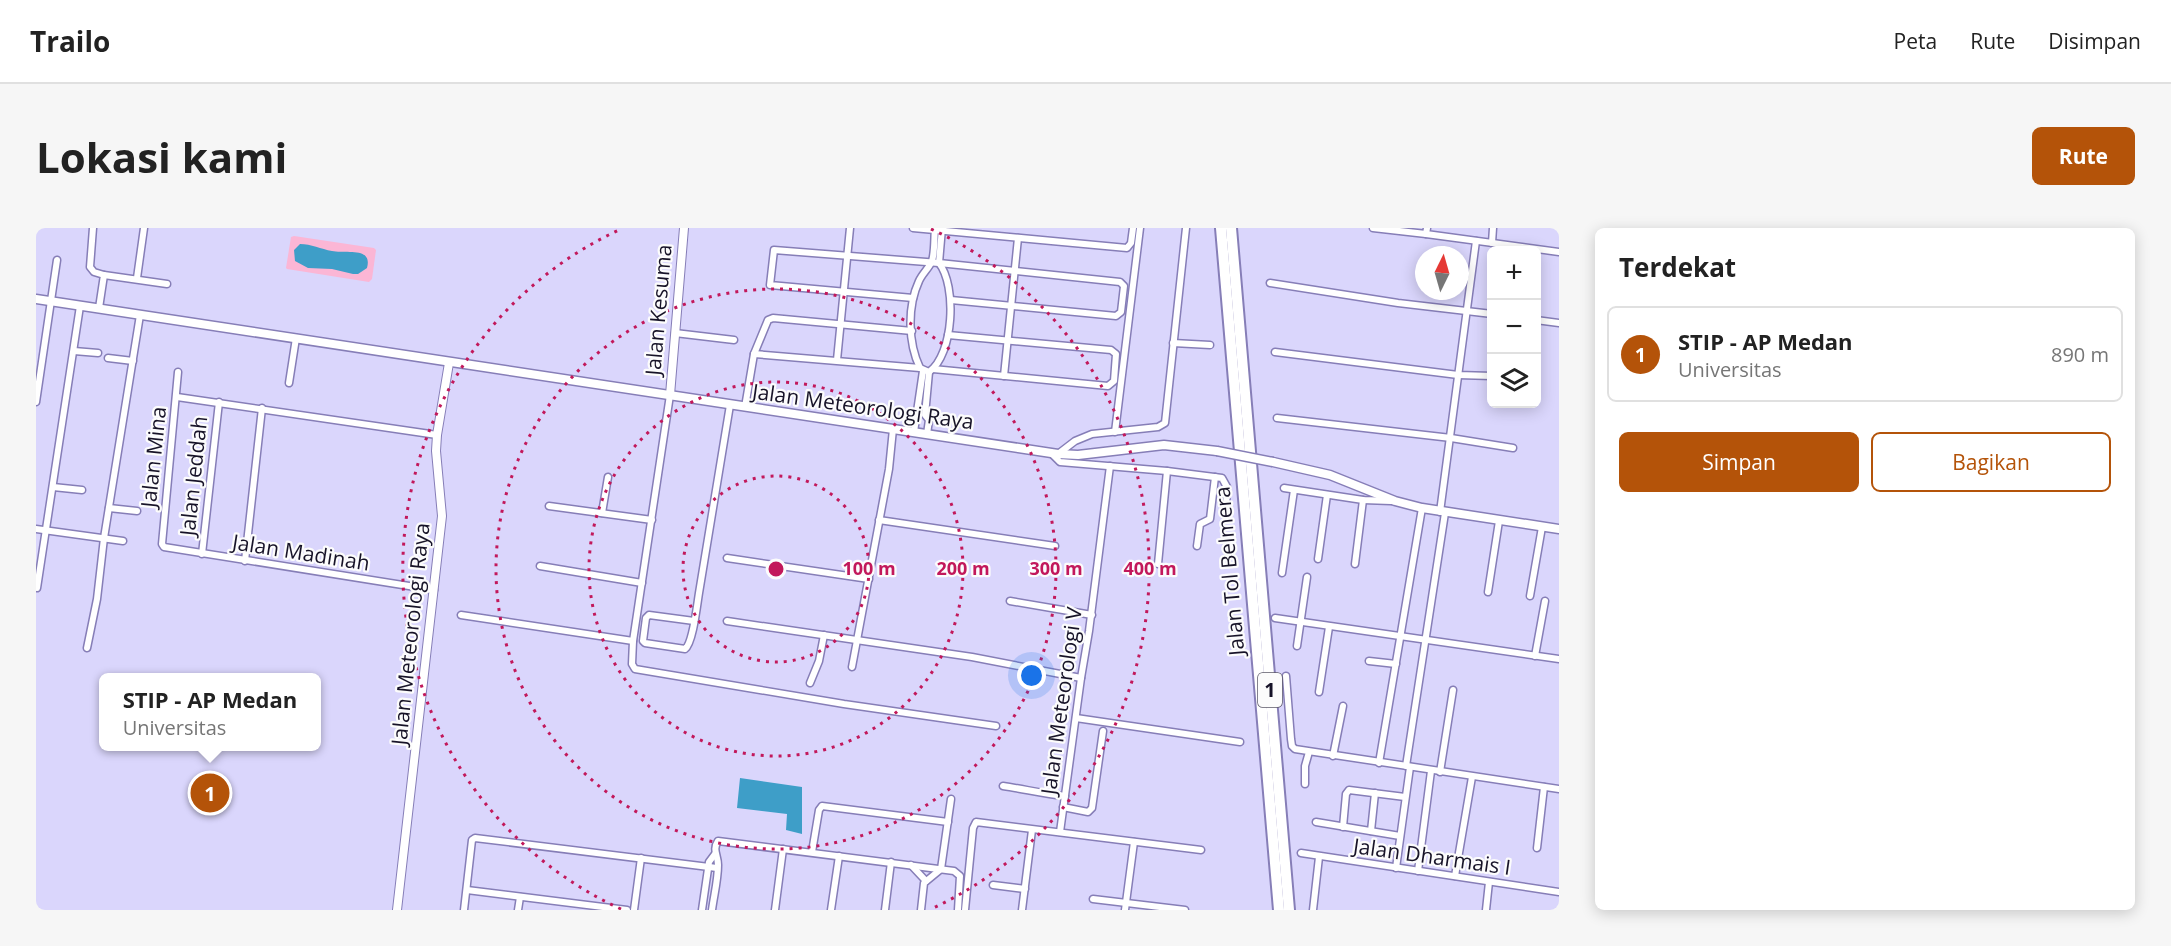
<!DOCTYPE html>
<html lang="id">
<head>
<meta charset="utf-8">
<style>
  body { margin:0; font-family:"Open Sans",sans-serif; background:#f6f6f6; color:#222 }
  .controls { position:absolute; right:18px; top:18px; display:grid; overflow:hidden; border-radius:9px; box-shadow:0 3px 15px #0003 }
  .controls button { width:54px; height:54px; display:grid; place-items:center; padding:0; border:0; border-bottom:2px solid #e0e0e0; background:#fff; color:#222; font:30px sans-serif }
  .compass { position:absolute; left:1379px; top:18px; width:54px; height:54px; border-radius:50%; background:#fff; box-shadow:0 3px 15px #0003; rotate:5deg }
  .you { position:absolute; left:996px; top:448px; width:21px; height:21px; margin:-15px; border:4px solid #fff; border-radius:50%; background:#1a73e8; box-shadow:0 0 0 9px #1a73e833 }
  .badge { display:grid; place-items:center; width:39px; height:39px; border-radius:50%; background:#b45309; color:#fff; font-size:20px; font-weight:700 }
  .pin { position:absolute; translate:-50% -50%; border:3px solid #fff; box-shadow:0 2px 6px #0006 }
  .popup { position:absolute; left:63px; top:445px; width:222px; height:78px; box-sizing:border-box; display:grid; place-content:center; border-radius:9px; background:#fff; filter:drop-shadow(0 2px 4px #0005); font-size:20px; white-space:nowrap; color:#767676 }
  .popup b { font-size:22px; color:#222 }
  .popup::after { content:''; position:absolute; left:50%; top:100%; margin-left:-12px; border:12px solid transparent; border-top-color:#fff }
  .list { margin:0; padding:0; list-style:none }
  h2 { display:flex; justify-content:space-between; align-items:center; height:78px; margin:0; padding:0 24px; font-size:26px }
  h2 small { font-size:20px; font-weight:400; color:#767676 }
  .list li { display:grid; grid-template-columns:39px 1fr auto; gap:18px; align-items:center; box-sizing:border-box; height:96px; margin:0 12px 12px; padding:0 12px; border:2px solid #e0e0e0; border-radius:9px }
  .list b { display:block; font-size:22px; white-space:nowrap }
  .list p { margin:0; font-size:20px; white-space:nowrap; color:#767676 }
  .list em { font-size:20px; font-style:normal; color:#767676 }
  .actions { display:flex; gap:12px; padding:18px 24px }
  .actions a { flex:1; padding:14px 0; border:2px solid #b45309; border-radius:9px; text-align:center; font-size:21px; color:#b45309 }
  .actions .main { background:#b45309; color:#fff }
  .icon { flex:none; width:33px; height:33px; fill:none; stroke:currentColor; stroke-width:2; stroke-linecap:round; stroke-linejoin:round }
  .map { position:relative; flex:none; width:1523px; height:682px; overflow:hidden; border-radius:9px }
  header { display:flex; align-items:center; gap:36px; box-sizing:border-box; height:84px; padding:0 30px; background:#fff; border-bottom:2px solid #e0e0e0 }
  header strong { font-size:28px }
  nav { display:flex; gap:33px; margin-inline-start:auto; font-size:21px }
  .intro { display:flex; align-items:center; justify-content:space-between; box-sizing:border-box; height:144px; padding:0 36px }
  h1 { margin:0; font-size:42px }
  .button { padding:15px 27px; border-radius:9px; background:#b45309; color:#fff; font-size:21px; font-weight:700 }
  main { display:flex; gap:36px; padding:0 36px }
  aside { flex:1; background:#fff; border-radius:9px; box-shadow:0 3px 15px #0003 }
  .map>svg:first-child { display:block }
  .green { fill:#fbb6d5 }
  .water { fill:#3e9ec8 }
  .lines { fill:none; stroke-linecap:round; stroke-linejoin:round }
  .minor-casing { stroke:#867eb7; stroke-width:9 }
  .tertiary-casing { stroke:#867eb7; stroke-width:10 }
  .secondary-casing { stroke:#867eb7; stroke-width:11 }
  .motorway-casing { stroke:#867eb7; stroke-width:14 }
  .minor { stroke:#fff; stroke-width:6 }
  .tertiary { stroke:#fff; stroke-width:8 }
  .secondary { stroke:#fff; stroke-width:8 }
  .motorway { stroke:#fff; stroke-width:10 }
  .secondary-bridge-casing { stroke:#867eb7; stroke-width:11; stroke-linecap:butt }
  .secondary-bridge { stroke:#fff; stroke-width:8 }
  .ring { fill:none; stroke:#c2185b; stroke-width:3; stroke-dasharray:3 6 }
  .labels { text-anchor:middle; stroke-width:4.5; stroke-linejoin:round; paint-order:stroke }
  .shield { fill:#fcfcfc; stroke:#5c5968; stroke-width:1.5 }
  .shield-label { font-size:20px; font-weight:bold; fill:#171328 }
  .street-label { font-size:21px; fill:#171328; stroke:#fcfcfc }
  .centre { fill:#c2185b; stroke:#fcfcfc; stroke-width:3 }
  .ring-label { font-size:18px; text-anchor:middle; font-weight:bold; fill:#c2185b; stroke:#fcfcfc; stroke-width:4.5; stroke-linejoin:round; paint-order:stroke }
</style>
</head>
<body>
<header>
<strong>Trailo</strong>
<nav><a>Peta</a><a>Rute</a><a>Disimpan</a></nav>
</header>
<div class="intro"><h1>Lokasi kami</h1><a class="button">Rute</a></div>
<main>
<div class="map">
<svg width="1523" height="682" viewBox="0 0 1523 682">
  <rect width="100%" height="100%" fill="#dad6fc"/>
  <polygon class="green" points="258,8 338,20 340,22 336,51 333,54 251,41 250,40 255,9"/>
  <g class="water">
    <path d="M 264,16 C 275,16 285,21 296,23 C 309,26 337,18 331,40 L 322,46 L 317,46 L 296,41 L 272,40 L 259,33 L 258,22 Z"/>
    <polygon points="704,550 766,559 766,606 750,602 751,586 701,580"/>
  </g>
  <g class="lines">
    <defs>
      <g id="minor">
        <polyline points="57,0 54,39 58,44 68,47 63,80"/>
        <polyline points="877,0 1091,20 1095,15 1097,0"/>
        <path d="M 899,0 C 898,10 899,23 896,33 C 893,40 886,46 883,53 C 871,79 872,115 884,140 L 893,144 C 918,126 921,58 903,35 L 906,0"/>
        <polyline points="1337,0 1390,6"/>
        <polyline points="1391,0 1390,6 1523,24"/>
        <polyline points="1456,15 1457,0"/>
        <polyline points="68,47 131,56"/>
        <polyline points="101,50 108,0"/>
        <polyline points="1234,55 1362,75 1456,86"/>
        <polyline points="877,70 734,57 738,22 903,35 1084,54 1088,58 1085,84 1080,88 915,72"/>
        <polyline points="1500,92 1523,95"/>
        <polyline points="639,105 698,112"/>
        <polyline points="1137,115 1174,117"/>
        <polyline points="38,123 62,125"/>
        <polyline points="1239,124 1422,147 1456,148"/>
        <polyline points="718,126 884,140"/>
        <polyline points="72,130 97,133"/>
        <polyline points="801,132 814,0"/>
        <polyline points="897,141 1072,158 1078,153 1080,126 1075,122 912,107"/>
        <polyline points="142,144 126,316 128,319 398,362"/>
        <polyline points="968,148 982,10"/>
        <polyline points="253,155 260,110"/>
        <polyline points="634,167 597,413 596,436 599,441 808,476 960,498"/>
        <polyline points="141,169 401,207"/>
        <polyline points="0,174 21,32"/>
        <polyline points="709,179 718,126 732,92 737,90 876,103"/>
        <polyline points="1241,190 1415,210 1477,220"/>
        <polyline points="878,204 887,143"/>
        <polyline points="1079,204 1104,0"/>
        <polyline points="891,206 893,192 889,187 893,144"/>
        <polyline points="1015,225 1024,234 1131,243 1186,250 1191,259 1190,279"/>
        <polyline points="1022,226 1039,213 1056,206 1122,199 1129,195 1150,0"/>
        <polyline points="17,259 46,262"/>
        <polyline points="1248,260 1327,272 1355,273"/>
        <polyline points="513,278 616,292"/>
        <polyline points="73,280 101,283"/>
        <polyline points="1404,284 1440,13"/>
        <polyline points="566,285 572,249"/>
        <polyline points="843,292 1019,318"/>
        <polyline points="0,301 87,313"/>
        <polyline points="1161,318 1164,296 1174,291 1179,249"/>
        <polyline points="166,326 183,174"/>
        <polyline points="691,330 833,351"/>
        <polyline points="1282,331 1291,267"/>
        <polyline points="209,333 226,180"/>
        <polyline points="1122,336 1131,243"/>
        <polyline points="1319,336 1327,272"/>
        <polyline points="504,338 606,355"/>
        <polyline points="1246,345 1258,262"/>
        <polyline points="1,360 44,78"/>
        <polyline points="1452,364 1463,293"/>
        <polyline points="1494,368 1506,299"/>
        <polyline points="974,373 1056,387"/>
        <polyline points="425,387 597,413"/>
        <polyline points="1239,390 1523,431"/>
        <path d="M 658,393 L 613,387 L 610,390 L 607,413 L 609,415 L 649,421 C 657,415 661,377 663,365 L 694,177"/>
        <polyline points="691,393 936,429 1045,450"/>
        <polyline points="1261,418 1271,349"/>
        <polyline points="51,420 61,371 68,310 104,87"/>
        <polyline points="1499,428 1509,373"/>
        <polyline points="1333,433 1360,436"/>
        <polyline points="816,439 853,241 857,201"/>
        <polyline points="1250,448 1255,511 1256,518 1259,521 1523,561"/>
        <polyline points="774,455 783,433 788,407"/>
        <polyline points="1283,464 1293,399"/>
        <polyline points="1040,490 1204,514"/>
        <polyline points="1297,528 1307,478"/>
        <polyline points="1343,535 1386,280"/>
        <polyline points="1370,538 1409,285"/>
        <polyline points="1404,544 1417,462"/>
        <polyline points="1269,556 1269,538 1273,524"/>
        <path d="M 967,558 C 988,561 1008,566 1029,568"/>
        <polyline points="1027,579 1052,584 1056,580 1067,503"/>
        <polyline points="1280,594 1364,608"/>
        <polyline points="1307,599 1310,566 1313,562 1369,569"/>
        <polyline points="1335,603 1339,565"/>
        <polyline points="1024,604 1045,450 1053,403 1074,238"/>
        <polyline points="1501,620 1508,559"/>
        <polyline points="776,624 783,582 786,578 912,594"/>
        <polyline points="1265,625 1523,664"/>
        <polyline points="875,637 890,653"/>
        <polyline points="1360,640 1374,539"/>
        <polyline points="905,641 915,571"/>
        <polyline points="1382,643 1395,543"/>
        <polyline points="1419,648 1436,549"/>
        <polyline points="957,657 989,661"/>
        <polyline points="431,662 591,682"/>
        <polyline points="1057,671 1149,682"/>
        <polyline points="428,682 436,612 439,610 681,640"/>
        <polyline points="482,682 484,669"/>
        <polyline points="598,682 605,630"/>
        <polyline points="666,682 673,634 679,626"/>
        <path d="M 676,682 C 678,667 682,652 682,637 C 682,627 676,622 682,613 L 918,643 L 924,648 L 922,682"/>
        <polyline points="739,682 747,621"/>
        <polyline points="795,682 803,628"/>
        <polyline points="849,682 855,634"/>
        <polyline points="885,682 888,655 905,641"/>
        <polyline points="929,682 937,600 940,594 1165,622"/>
        <polyline points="986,682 996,602"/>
        <polyline points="1089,682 1098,614"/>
        <polyline points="1277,682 1283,629"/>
        <polyline points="1450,682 1453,654"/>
      </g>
      <g id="tertiary">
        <polyline points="634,167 648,0"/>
        <polyline points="361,682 406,288 400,223 401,207 413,135"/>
      </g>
      <g id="secondary">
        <polyline points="0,71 1022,226 1042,227 1128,217 1181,223"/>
        <polyline points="1237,234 1294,247 1359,273 1386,280 1523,301"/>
      </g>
      <g id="motorway">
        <polyline points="1185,0 1243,682"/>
        <polyline points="1195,0 1253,682"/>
      </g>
    </defs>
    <use href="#minor" class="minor-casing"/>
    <use href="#tertiary" class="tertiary-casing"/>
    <use href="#secondary" class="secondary-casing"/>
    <use href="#motorway" class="motorway-casing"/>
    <use href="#minor" class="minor"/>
    <use href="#tertiary" class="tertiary"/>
    <use href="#secondary" class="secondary"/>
    <use href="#motorway" class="motorway"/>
    <defs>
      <polyline id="secondary-bridge" points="1181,223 1237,234"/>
    </defs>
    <use href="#secondary-bridge" class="secondary-bridge-casing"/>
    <use href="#secondary-bridge" class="secondary-bridge"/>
  </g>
  <g class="ring">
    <circle cx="740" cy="341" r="93"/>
    <circle cx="740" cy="341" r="187"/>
    <circle cx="740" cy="341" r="280"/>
    <path d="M585 681A374 374 0 0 1 585 1M895 1A374 374 0 0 1 895 681"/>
  </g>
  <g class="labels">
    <rect class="shield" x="1222" y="445" width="24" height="34" rx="4.5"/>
    <g class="shield-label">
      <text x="1234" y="469">1</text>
    </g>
    <g class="street-label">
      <text transform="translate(623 82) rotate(-85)" y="7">Jalan Kesuma</text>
      <text transform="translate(827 179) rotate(8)" y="7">Jalan Meteorologi Raya</text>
      <text transform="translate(118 229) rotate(-84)" y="7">Jalan Mina</text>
      <text transform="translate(158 248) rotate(-84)" y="7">Jalan Jeddah</text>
      <text transform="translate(265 325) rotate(9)" y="7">Jalan Madinah</text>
      <text transform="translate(1194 343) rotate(-95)" y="7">Jalan Tol Belmera</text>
      <text transform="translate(375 406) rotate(-84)" y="7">Jalan Meteorologi Raya</text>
      <text transform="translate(1026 473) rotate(-82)" y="7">Jalan Meteorologi V</text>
      <text transform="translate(1396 629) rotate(8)" y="7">Jalan Dharmais I</text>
    </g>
  </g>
  <circle cx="740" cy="341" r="9" class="centre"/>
  <g class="ring-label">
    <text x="833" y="347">100 m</text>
    <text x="927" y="347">200 m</text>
    <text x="1020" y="347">300 m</text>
    <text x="1114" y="347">400 m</text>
  </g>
</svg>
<div class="controls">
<button>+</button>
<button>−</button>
<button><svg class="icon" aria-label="layers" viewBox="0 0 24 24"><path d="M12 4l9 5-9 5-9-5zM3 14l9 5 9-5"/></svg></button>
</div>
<svg class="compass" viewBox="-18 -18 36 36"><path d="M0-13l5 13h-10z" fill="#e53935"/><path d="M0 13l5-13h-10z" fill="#767676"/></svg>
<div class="you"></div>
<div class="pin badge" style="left:174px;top:565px">1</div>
<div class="popup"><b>STIP - AP Medan</b>Universitas</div>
</div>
<aside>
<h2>Terdekat<small></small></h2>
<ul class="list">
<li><span class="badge">1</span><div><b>STIP - AP Medan</b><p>Universitas</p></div><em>890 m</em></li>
</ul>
<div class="actions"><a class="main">Simpan</a><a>Bagikan</a></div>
</aside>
</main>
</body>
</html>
